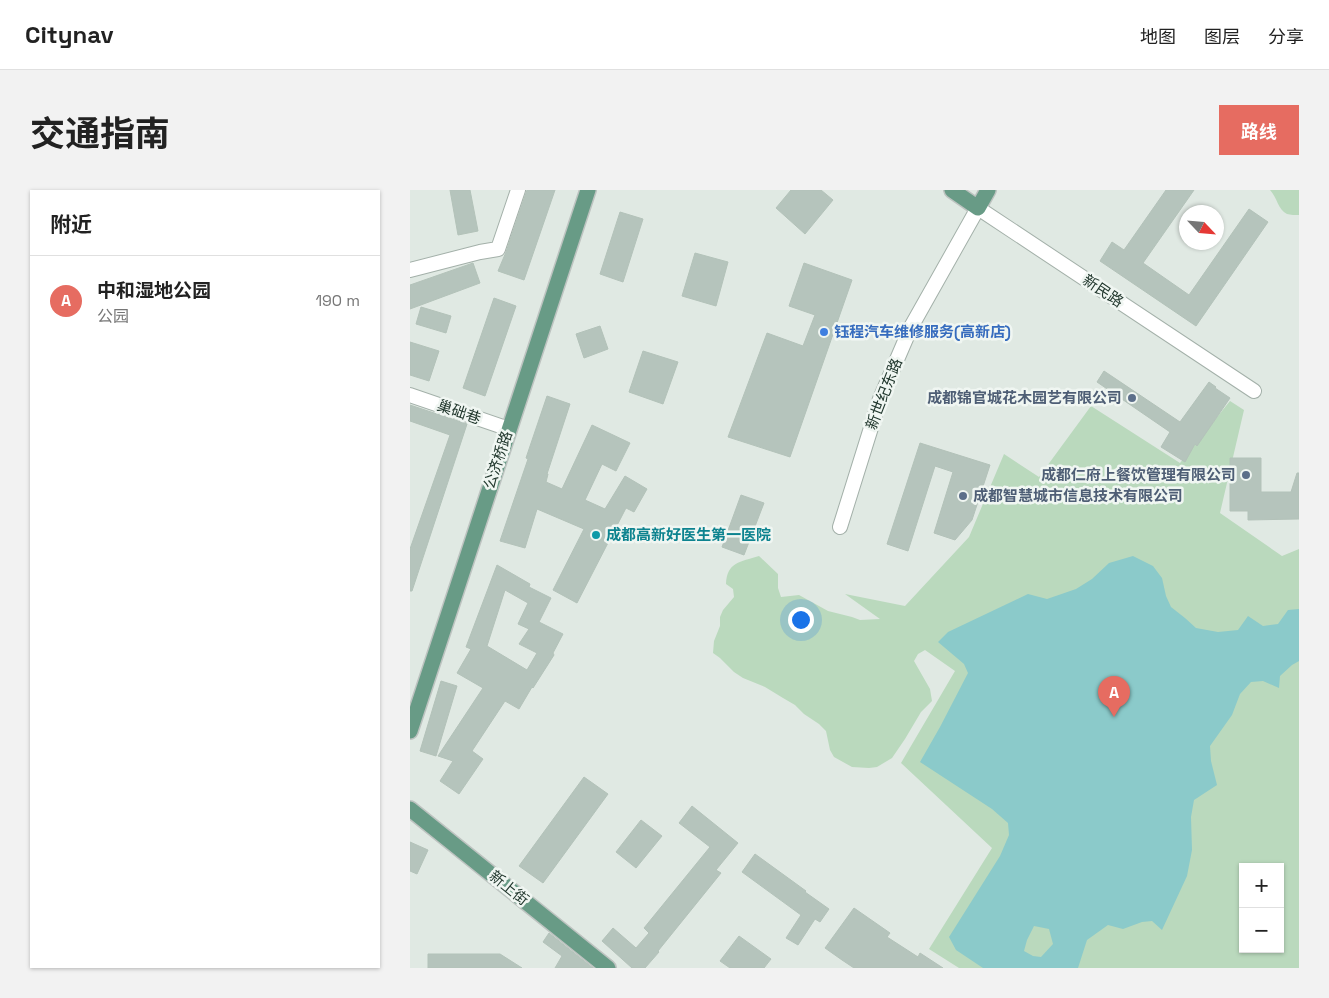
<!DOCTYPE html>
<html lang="zh">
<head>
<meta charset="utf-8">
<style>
  body { margin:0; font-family:"Space Grotesk","Noto Sans SC",sans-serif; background:#f2f2f2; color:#222 }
  .controls { position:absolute; right:15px; bottom:15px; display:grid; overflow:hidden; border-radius:0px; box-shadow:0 1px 4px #0004 }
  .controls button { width:45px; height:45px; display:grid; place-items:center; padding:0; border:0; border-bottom:1px solid #e0e0e0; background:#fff; color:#222; font:25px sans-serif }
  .compass { position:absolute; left:769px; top:15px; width:45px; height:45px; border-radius:50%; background:#fff; box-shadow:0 1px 4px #0004; rotate:116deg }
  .you { position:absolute; left:390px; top:429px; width:18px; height:18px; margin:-12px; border:4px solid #fff; border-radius:50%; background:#1a73e8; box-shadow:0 0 0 8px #1a73e833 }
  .badge { display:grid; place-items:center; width:32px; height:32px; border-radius:50%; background:#e66c61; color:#fff; font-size:16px; font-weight:700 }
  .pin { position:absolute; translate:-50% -41px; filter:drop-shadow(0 1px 2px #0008) }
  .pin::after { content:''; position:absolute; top:26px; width:18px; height:15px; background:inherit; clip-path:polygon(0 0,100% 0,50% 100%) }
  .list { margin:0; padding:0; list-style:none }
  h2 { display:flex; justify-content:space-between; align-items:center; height:65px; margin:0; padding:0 20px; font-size:21px }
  h2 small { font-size:16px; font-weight:400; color:#767676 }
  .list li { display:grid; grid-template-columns:32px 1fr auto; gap:15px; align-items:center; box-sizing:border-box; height:90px; padding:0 20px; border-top:1px solid #e0e0e0 }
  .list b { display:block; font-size:19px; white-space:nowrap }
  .list p { margin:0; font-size:16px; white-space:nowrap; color:#767676 }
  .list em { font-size:16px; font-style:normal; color:#767676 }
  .map { position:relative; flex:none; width:889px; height:778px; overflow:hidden; border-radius:0px }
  header { display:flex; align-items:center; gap:30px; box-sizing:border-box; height:70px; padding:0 25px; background:#fff; border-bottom:1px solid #e0e0e0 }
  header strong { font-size:24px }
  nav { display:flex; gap:28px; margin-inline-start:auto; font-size:18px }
  .intro { display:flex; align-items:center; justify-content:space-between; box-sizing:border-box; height:120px; padding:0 30px }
  h1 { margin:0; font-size:35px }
  .button { padding:12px 22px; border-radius:0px; background:#e66c61; color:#fff; font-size:18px; font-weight:700 }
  main { display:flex; gap:30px; padding:0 30px }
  aside { flex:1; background:#fff; border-radius:0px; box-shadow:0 1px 4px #0004 }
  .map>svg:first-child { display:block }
  .green { fill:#bad9bd; fill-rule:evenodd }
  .water { fill:#8bcaca; fill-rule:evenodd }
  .building { fill:#b5c4bc; stroke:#b3c2b9; fill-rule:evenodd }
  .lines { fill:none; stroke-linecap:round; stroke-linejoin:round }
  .minor-casing { stroke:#a3b0a9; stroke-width:16 }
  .major-casing { stroke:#bdc3c0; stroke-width:18 }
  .minor { stroke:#fff; stroke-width:14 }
  .major { stroke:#689b86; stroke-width:15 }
  .shop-dot { fill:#3f7fe0; stroke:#f0f6f2; stroke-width:2 }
  .service-dot { fill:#5c6f8a; stroke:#f0f6f2; stroke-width:2 }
  .culture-dot { fill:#0f9aa8; stroke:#f0f6f2; stroke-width:2 }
  .labels { text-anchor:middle; stroke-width:5; stroke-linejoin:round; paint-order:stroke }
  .street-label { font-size:15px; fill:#22382e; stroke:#f0f6f2 }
  .shop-label { font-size:15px; font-weight:bold; fill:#366cbe; stroke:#f0f6f2; text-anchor:start }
  .service-label { font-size:15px; font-weight:bold; fill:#4e5e75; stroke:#f0f6f2; text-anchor:end }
  .culture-label { font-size:15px; font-weight:bold; fill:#0d838f; stroke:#f0f6f2; text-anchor:start }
</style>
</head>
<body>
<header>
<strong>Citynav</strong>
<nav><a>地图</a><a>图层</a><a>分享</a></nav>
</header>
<div class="intro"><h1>交通指南</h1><a class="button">路线</a></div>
<main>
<aside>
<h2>附近<small></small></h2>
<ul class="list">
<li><span class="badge">A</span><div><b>中和湿地公园</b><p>公园</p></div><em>190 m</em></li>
</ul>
</aside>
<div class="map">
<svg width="889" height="778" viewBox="0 0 889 778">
  <rect width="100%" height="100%" fill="#e0e9e3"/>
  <g class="green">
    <path d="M 860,0 L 889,0 L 889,25 C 886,25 880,25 877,24 C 868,20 867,7 860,0 Z"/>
    <path d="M 820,211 L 834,220 L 810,323 L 872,366 L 889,359 L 889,778 L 549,778 L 519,759 L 582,658 L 491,573 L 545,481 L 515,460 L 508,464 L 504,471 L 520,499 L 522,511 L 511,522 L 495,549 L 482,568 L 467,577 L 459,578 L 442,577 L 424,567 L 420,560 L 416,541 L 409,534 L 394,524 L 385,515 L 373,508 L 355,497 L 333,488 L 324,482 L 310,468 L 303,463 L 304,451 L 310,436 L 310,427 L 313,420 L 324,407 L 323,399 L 316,394 C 317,372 330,372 349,366 L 368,384 L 368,398 L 371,407 L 389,405 L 418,421 L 442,427 L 450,430 L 470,429 L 435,404 L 495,416 L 559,347 L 594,264 L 629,287 L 681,216 L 770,273 ZM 833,677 L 870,677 L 870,759 L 833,759 Z"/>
  </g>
  <path class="water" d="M 723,366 L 743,376 L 752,388 L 756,406 L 761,417 L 775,428 L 786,438 L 808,442 L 828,440 L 838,426 L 853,436 L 868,434 L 878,420 L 889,419 L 889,471 L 882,475 L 870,486 L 869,498 L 853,491 L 841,492 L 830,504 L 822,525 L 800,556 L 801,571 L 807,595 L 784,610 L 781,627 L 782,660 L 777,686 L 752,740 L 742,731 L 732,732 L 713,739 L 698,735 L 677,750 L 668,778 L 573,778 L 546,760 L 539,747 L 590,666 L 599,645 L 598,633 L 582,619 L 510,572 L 530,537 L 558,483 L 554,474 L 528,452 L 538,442 L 618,404 L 637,409 L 666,399 L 682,389 L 699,373 ZM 624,736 L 639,739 L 643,754 L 631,767 L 623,766 L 614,761 L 617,750 Z"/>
  <g class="building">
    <polygon points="40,0 60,0 68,41 48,45"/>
    <polygon points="117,0 145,0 114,90 88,81 96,62"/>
    <polygon points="381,0 411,0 423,10 395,44 366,18"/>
    <polygon points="756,0 784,0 733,73 779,105 839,19 858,32 786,136 690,71 702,52 714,60"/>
    <polygon points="210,22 233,29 213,92 190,84"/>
    <polygon points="285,63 318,72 306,116 272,106"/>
    <polygon points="63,73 70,93 0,119 0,95"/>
    <polygon points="394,73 442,90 380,267 318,247 357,143 393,156 405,125 379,116"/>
    <polygon points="84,108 106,116 75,206 53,198"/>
    <polygon points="11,117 41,126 36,143 6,134"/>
    <polygon points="190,136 198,159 174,168 166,144"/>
    <polygon points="0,152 29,161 19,191 0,185"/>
    <polygon points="233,161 268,172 253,214 219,202"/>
    <polygon points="694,181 770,232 799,192 806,197 805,198 820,208 787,256 785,254 775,272 751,257 760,242 687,192"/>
    <polygon points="137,206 160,214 137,284 138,284 136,292 152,299 182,235 220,253 206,281 192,274 175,310 195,319 215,286 237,299 224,322 216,318 167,413 143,400 174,339 127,319 115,358 90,351 118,269 116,268"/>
    <polygon points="0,215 57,234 2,401 0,401 0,359 40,245 0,231"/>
    <polygon points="510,253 580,275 562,330 545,350 524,343 543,282 525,276 498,361 477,354"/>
    <polygon points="820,268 851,268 851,302 881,302 887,283 889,283 889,329 838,330 838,321 820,321"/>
    <polygon points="331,305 354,313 334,365 312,357"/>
    <path d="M 87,375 L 120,394 L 119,397 L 141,408 L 129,432 L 153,444 L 143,463 L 144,465 L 123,498 L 122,497 L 109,519 L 95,511 L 62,561 L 73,569 L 49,604 L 30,591 L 43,571 L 28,566 L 73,498 L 47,483 L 61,459 L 56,457 ZM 95,400 L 118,413 L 108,434 L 119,439 L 109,454 L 127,463 L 117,480 L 77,456 Z"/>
    <polygon points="31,491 47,496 26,566 10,561"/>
    <polygon points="174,587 198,604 133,693 109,676"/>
    <polygon points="282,616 328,653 306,680 311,683 248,761 249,762 235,778 222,778 192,751 203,738 226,758 239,743 234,738 300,657 269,633"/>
    <polygon points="231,630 252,646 226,678 206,662"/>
    <polygon points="0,652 18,660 7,684 0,681"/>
    <polygon points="345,664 396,701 395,702 419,719 410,732 405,729 388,755 376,748 391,725 332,682"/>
    <polygon points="444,718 480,743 477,747 508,767 510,763 533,778 444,778 432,770 415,758"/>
    <polygon points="139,743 183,778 145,778 152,766 133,752"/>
    <polygon points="329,746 361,769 354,778 320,778 310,771"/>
    <polygon points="18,764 90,764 112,778 18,778"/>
  </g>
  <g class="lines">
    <defs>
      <g id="minor">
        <polyline points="0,80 70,62 88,59 108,0"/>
        <polyline points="0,205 99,239"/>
        <polyline points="430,337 470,209 501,137 568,18 844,201"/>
      </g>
      <g id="major">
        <polyline points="542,0 568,18 578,0"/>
        <polyline points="0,541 178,0"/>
        <polyline points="0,619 198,778"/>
      </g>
    </defs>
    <use href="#minor" class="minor-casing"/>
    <use href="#major" class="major-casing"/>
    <use href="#minor" class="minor"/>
    <use href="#major" class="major"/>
  </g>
  <circle class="shop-dot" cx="414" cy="142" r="5"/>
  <g class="service-dot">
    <circle cx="722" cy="208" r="5"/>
    <circle cx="836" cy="285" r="5"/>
    <circle cx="553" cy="306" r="5"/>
  </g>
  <circle class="culture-dot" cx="186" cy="345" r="5"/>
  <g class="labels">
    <g class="street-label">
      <text transform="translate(693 101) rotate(34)" y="5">新民路</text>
      <text transform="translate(474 204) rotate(-69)" y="5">新世纪东路</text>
      <text transform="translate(49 222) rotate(19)" y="5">巢础巷</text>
      <text transform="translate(88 270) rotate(-72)" y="5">公济桥路</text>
      <text transform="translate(99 698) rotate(39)" y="5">新上街</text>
    </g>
    <g class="shop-label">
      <text x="424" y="147">钰程汽车维修服务(高新店)</text>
    </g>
    <g class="service-label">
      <text x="712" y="213">成都锦官城花木园艺有限公司</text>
      <text x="826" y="290">成都仁府上餐饮管理有限公司</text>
      <text x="563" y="311" text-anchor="start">成都智慧城市信息技术有限公司</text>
    </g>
    <g class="culture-label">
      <text x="196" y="350">成都高新好医生第一医院</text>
    </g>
  </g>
</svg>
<div class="controls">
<button>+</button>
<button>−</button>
</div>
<svg class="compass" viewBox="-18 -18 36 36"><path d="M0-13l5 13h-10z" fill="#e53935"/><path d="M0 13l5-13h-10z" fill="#767676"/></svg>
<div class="you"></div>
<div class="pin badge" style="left:704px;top:527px">A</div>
</div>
</main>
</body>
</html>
